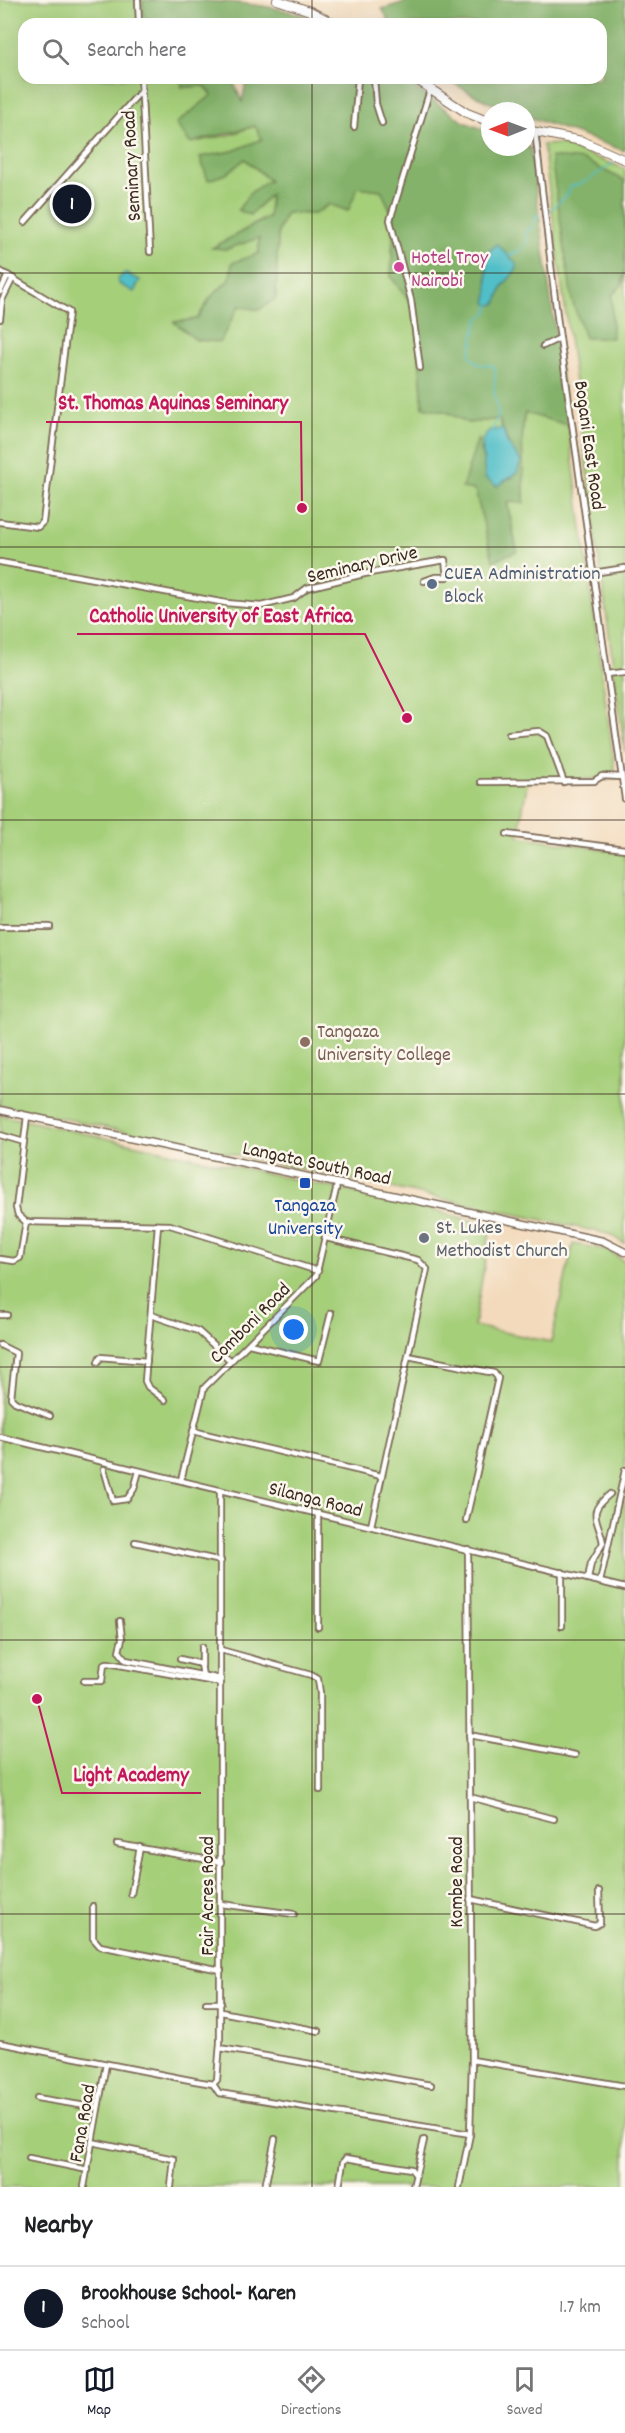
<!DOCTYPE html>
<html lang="en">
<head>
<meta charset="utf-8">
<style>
  body { margin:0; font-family:Dekko,sans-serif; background:#f2f2f2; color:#202124 }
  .compass { position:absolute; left:481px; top:102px; width:54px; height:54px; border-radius:50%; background:#fff; box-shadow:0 6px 24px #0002; rotate:269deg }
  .you { position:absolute; left:294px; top:1330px; width:21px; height:21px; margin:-15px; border:4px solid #fff; border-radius:50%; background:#1a73e8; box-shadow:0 0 0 9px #1a73e833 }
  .badge { display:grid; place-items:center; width:39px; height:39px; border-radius:50%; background:#111827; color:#fff; font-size:20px; font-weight:700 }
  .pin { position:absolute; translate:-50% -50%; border:3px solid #fff; box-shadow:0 2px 6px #0006 }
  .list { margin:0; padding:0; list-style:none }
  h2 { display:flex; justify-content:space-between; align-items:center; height:78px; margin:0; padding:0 24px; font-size:26px }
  h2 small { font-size:20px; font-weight:400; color:#757577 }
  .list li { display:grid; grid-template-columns:39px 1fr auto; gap:18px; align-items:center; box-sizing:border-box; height:84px; padding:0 24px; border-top:2px solid #e0e0e0 }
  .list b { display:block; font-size:22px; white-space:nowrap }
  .list p { margin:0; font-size:20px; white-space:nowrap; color:#757577 }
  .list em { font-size:20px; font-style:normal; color:#757577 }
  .icon { flex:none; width:33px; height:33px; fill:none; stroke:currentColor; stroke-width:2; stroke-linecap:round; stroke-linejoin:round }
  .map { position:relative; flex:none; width:625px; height:2187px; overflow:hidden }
  .search { position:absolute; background:#fff; box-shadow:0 6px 24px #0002; left:18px; right:18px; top:18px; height:66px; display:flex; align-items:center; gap:15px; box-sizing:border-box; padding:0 21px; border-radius:18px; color:#757577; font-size:22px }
  .sheet { height:162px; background:#fff }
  nav { display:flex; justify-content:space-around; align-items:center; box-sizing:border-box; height:84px; border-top:2px solid #e0e0e0; background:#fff; font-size:16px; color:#757577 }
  nav a { display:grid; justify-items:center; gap:3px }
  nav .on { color:#111827 }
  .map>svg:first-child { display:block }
  .green { fill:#a6cf7a; stroke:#707c4c; stroke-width:1.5 }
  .forest { fill:#84b26a; stroke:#606e44; stroke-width:1.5 }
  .water { fill:#51bfc8; stroke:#467473; stroke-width:1.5 }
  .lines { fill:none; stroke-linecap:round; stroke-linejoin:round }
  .stream { stroke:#51bfc8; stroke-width:1.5 }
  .minor-casing { stroke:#7b6855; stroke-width:8 }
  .tertiary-casing { stroke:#7b6855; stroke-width:9 }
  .trunk-casing { stroke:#7b6855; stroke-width:10 }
  .minor { stroke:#fff; stroke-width:4.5 }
  .tertiary { stroke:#fff; stroke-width:6 }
  .trunk { stroke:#fff; stroke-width:8 }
  .grid { fill:none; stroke:#3b2a1e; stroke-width:1.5; stroke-opacity:0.55 }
  .hotel-dot { fill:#d1479c; stroke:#fbf7ec; stroke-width:2 }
  .service-dot { fill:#5c6f8a; stroke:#fbf7ec; stroke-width:2 }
  .education-dot { fill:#8d6e63; stroke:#fbf7ec; stroke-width:2 }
  .transit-dot { fill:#1a4fb4; stroke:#fbf7ec; stroke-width:2 }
  .worship-dot { fill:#6b7280; stroke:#fbf7ec; stroke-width:2 }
  .labels { text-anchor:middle; stroke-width:5; stroke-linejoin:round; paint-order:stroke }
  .street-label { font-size:20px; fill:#3b2a1e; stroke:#fbf7ec }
  .hotel-label { font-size:20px; fill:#b23c85; stroke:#fbf7ec; text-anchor:start }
  .service-label { font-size:20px; fill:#4e5e75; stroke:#fbf7ec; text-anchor:start }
  .education-label { font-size:20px; fill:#785e54; stroke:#fbf7ec; text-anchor:start }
  .transit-label { font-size:20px; fill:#164399; stroke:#fbf7ec }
  .worship-label { font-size:20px; fill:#5b616d; stroke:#fbf7ec; text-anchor:start }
  .leader { fill:none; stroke:#c2185b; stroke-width:2 }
  .callout-dot { fill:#c2185b; stroke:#fbf7ec; stroke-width:2 }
  .callout-label { font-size:21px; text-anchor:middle; font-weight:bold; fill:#c2185b; stroke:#fbf7ec; stroke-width:5; stroke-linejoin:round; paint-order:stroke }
</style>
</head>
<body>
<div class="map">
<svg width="625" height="2187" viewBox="0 0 625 2187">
  <rect width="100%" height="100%" fill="#fbf7ec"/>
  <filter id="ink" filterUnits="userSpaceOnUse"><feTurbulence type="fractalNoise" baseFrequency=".0167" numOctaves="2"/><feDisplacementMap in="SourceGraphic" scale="12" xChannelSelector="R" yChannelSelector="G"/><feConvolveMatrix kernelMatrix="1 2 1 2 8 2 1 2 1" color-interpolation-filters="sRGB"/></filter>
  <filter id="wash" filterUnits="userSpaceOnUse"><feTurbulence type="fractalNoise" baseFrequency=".008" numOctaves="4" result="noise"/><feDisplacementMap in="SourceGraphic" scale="24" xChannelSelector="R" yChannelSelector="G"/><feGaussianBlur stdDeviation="1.35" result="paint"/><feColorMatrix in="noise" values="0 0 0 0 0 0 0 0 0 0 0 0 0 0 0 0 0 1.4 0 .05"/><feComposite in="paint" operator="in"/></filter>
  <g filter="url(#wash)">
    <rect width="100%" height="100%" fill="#f3dabc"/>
    <g class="green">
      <path d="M 0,0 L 143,0 L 143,12 L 148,24 L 24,24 L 24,78 L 181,78 L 182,87 L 205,86 L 212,95 L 176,124 L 190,143 L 229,135 L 255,126 L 262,140 L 233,151 L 200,157 L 226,174 L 245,159 L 269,180 L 250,193 L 270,194 L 269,216 L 213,248 L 228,249 L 259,237 L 259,253 L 211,297 L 197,319 L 175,322 L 220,342 L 239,305 L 276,298 L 278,232 L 286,213 L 314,214 L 358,187 L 382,190 L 394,218 L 391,277 L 416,309 L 423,407 L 447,412 L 468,423 L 499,419 L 511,450 L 512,478 L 493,483 L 485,467 L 478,440 L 463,488 L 475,490 L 517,551 L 507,502 L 524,502 C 525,473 519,441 525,412 L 568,425 L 616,779 L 528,779 L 518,836 L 625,853 L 625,1244 L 609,1234 L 0,1105 Z"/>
      <polygon points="560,144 625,169 625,752 543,145"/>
      <polygon points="0,1115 430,1209 491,1226 474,1326 551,1342 573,1244 608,1250 625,1262 625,2187 0,2187"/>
    </g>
    <g class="forest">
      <path d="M 143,0 C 201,0 275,0 325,24 L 148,24 L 143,12 Z"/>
      <path d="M 413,0 L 625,0 L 625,151 L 526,116 L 526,111 C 496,111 470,92 445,78 L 601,78 L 601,24 L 373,24 L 389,20 L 382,9 Z"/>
      <path d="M 181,78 L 232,78 L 242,102 L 247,78 L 401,78 L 464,122 L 490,132 L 490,147 L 530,147 L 568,425 L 525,413 C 519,441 525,473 524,503 L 507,502 L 517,551 L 493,561 L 475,490 L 462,488 L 478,438 L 485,467 L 492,482 L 512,478 L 511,450 L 499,419 L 468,423 L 447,412 L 423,407 L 416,309 L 391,277 L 394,218 L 381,190 L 358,187 L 348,211 L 329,204 L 314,214 L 286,213 L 278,232 L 276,298 L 259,310 L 239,306 L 220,342 L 196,340 L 174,322 L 197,319 L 211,297 L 230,279 L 232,263 L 259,253 L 259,238 L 227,249 L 212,248 L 269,217 L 270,195 L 250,215 L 238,210 L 250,193 L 269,180 L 245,159 L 226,174 L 208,180 L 200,157 L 233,151 L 262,139 L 255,126 L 190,143 L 176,124 L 212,95 L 205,86 L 182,87 Z"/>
      <polygon points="551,157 584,160 625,181 625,270 622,285 612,295 612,338 585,338 572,300"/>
    </g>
    <g class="water">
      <polygon points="497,244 516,263 517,269 503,286 496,304 490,305 486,302 488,295 486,254"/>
      <polygon points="125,273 140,280 134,292 119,284 118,279"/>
      <polygon points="503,429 507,443 521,461 517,473 497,486 485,478 482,440 490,430"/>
    </g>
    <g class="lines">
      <g class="stream">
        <polyline points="548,212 568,194 570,187 587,181 616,161"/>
        <polyline points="509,256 521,250 528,242 526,233 533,226 536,216 541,215"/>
        <path d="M 490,305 L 488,312 L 478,319 L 470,355 L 478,364 L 494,366 C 497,375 493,383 494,391 C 496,408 503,412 492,430"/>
      </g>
    </g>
  </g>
  <g filter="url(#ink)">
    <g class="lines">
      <defs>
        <g id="minor">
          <polyline points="138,0 139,24"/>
          <polyline points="141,78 150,252"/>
          <polyline points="374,78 376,104 382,123"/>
          <polyline points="354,127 358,78"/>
          <polyline points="535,131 558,324 625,799"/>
          <polyline points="25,222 141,91"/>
          <polyline points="0,271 69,312 43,522 38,527 0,522"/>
          <polyline points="0,292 8,275"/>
          <polyline points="0,319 2,300 13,278"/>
          <polyline points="543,346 560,338"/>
          <polyline points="420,368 411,300 390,220 430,90"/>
          <polyline points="0,562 226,603 261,606 294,598 307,588 364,574 445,560 447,577 435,577 424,581"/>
          <polyline points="593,573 625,568"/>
          <polyline points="607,674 625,672"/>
          <polyline points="509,734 539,731 547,736 564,782"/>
          <polyline points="481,782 594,781 602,776 622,777"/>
          <polyline points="507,834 625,849"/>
          <polyline points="0,927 50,927"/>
          <polyline points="27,1116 16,1208 18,1215 26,1222 170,1225 318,1271"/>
          <polyline points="0,1135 24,1142"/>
          <polyline points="158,1225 145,1381 148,1387 165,1400"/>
          <polyline points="326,1238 418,1260 427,1269 371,1526"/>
          <polyline points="0,1259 14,1261 20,1258 26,1222"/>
          <polyline points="0,1315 7,1315"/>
          <polyline points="151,1315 198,1331 231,1361"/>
          <polyline points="249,1344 319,1361 331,1313"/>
          <polyline points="0,1345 16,1353 11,1398 15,1402 50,1416"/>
          <polyline points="408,1356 494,1373 498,1378 466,1520"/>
          <polyline points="98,1362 100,1357 147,1361"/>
          <polyline points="193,1431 381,1476"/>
          <polyline points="0,1437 625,1588"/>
          <polyline points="104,1469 113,1501 127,1499 134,1489 139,1471"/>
          <polyline points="181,1480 204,1388 316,1276 337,1185"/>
          <polyline points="135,1542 221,1561"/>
          <polyline points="468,1549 472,2060 625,2086"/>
          <polyline points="562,1572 562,1626"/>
          <path d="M 588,1579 L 591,1563 L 603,1543 C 599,1519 585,1514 610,1494"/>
          <polyline points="600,1582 625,1470"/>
          <polyline points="120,1621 122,1639 119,1651 126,1660 221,1679"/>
          <polyline points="318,1627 318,1513"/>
          <polyline points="202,1647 202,1666"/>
          <polyline points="221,1650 311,1675 318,1679 320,1693 320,1790"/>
          <polyline points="180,1659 201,1664 203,1676"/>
          <polyline points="84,1681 102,1681 104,1664 108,1663 221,1683"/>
          <polyline points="469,1735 575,1755"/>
          <polyline points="470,1797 554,1819"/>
          <polyline points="117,1844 221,1862"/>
          <polyline points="131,1894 140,1847"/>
          <polyline points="470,1899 595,1926 600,1923 599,1891"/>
          <polyline points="221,1904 294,1914"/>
          <polyline points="93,1906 93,1938 100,1946 221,1970"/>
          <polyline points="206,2003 221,2003"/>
          <polyline points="221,2012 319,2031"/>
          <polyline points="0,2043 195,2081 213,2084 217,2080 220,2043 220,1490"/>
          <polyline points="220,2048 431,2085"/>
          <polyline points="213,2084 219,2093 470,2134"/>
          <polyline points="37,2098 98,2108"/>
          <polyline points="92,2142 174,2159 171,2187"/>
          <polyline points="29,2158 88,2170"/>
          <polyline points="84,2187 106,2064"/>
          <polyline points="265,2187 275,2139"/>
          <polyline points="339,2187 343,2162 346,2158 411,2169 415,2174"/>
          <polyline points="413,2187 424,2140"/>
          <polyline points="459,2187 470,2134 472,2060"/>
        </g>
        <polyline id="tertiary" points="0,1110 603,1241 625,1252"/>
        <g id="trunk">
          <polyline points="277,0 310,11 335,24"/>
          <polyline points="414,78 467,113 490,122"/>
          <polyline points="526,130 582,141 625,160"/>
        </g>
      </defs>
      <use href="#minor" class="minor-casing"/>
      <use href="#tertiary" class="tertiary-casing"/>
      <use href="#trunk" class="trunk-casing"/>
      <use href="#minor" class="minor"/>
      <use href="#tertiary" class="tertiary"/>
      <use href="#trunk" class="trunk"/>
    </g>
  </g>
  <path class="grid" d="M 312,0 L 312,24M 312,78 L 312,2187M 0,273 L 625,273M 0,547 L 625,547M 0,820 L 625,820M 0,1094 L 625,1094M 0,1367 L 625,1367M 0,1640 L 625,1640M 0,1914 L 625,1914"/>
  <circle class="hotel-dot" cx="399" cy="267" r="6"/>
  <circle class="service-dot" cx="432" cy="584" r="6"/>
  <circle class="education-dot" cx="305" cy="1042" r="6"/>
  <rect class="transit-dot" x="299" y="1177" width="12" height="12" rx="3"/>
  <circle class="worship-dot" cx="424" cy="1238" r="6"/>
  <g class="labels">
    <g class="street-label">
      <text transform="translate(130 166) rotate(-93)" y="7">Seminary Road</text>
      <text transform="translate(591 445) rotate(82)" y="7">Bogani East Road</text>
      <text transform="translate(362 563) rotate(-13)" y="7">Seminary Drive</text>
      <text transform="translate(317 1162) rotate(12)" y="7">Langata South Road</text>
      <text transform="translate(249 1322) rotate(-45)" y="7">Comboni Road</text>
      <text transform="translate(316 1498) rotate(14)" y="7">Silanga Road</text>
      <text transform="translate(455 1882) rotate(-90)" y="7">Kombe Road</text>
      <text transform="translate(206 1896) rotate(-90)" y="7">Fair Acres Road</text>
      <text transform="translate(81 2123) rotate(-80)" y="7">Fana Road</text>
    </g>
    <g class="hotel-label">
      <text x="411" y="263">Hotel Troy<tspan x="411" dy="23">Nairobi</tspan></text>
    </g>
    <g class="service-label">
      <text x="444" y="579">CUEA Administration<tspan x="444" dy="23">Block</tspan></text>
    </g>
    <g class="education-label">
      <text x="317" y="1037">Tangaza<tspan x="317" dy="23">University College</tspan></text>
    </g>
    <g class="transit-label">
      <text x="305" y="1211">Tangaza<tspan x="305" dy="23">University</tspan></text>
    </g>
    <g class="worship-label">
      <text x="436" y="1233">St. Lukes<tspan x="436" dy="23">Methodist Church</tspan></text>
    </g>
  </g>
  <path class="leader" d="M302 508L301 422H46M407 718L365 634H77M37 1699L62 1793H201"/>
  <g class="callout-dot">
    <circle cx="302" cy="508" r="6"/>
    <circle cx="407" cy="718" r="6"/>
    <circle cx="37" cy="1699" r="6"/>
  </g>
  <g class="callout-label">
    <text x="173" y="409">St. Thomas Aquinas Seminary</text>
    <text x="221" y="622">Catholic University of East Africa</text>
    <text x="131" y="1781">Light Academy</text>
  </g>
</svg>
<svg class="compass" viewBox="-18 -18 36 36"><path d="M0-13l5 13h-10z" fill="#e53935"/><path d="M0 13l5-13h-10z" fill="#757577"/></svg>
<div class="you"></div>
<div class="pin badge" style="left:72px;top:204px">1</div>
<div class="search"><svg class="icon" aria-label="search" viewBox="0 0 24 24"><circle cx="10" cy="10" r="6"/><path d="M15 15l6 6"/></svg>Search here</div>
</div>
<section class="sheet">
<h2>Nearby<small></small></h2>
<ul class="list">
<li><span class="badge">1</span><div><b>Brookhouse School- Karen</b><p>School</p></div><em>1.7 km</em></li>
</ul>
</section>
<nav>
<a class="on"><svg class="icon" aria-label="map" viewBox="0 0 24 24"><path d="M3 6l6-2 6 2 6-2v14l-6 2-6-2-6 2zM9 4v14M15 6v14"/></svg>Map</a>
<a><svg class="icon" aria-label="directions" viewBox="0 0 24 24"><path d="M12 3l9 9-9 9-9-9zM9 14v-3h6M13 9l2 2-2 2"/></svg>Directions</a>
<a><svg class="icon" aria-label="saved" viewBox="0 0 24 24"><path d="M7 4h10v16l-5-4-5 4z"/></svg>Saved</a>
</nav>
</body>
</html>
